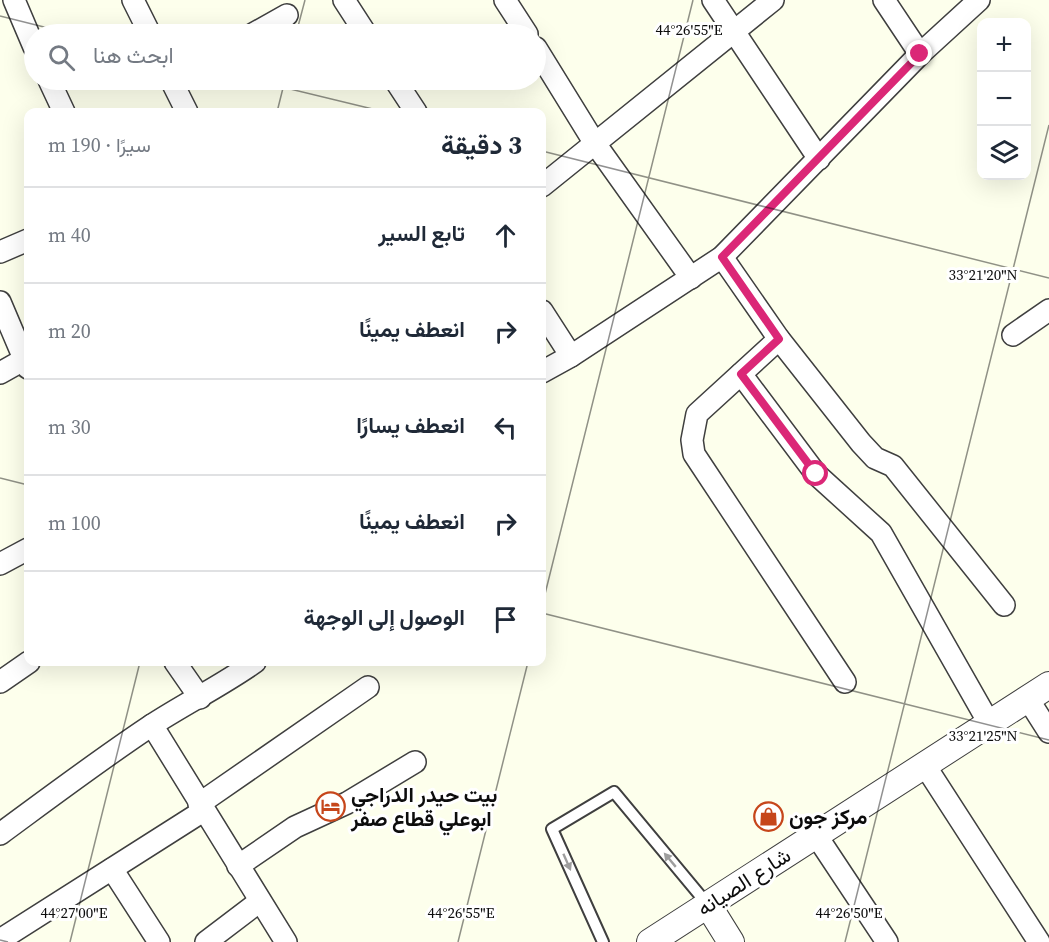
<!DOCTYPE html>
<html lang="ar">
<head>
<meta charset="utf-8">
<style>
  body { margin:0; font-family:"Source Serif 4",Vazirmatn,serif; background:#f6f6f7; color:#1f2937; direction:rtl }
  .controls { position:absolute; right:18px; top:18px; display:grid; overflow:hidden; border-radius:12px; box-shadow:0 6px 24px #0002 }
  .controls button { width:54px; height:54px; display:grid; place-items:center; padding:0; border:0; border-bottom:2px solid #e0e1e3; background:#fff; color:#1f2937; font:30px sans-serif }
  .stop { position:absolute; width:18px; height:18px; margin:-14px; border:4px solid #db2777; border-radius:50%; background:#fff }
  .stop.end { background:#db2777; border-color:#fff; box-shadow:0 2px 6px #0008 }
  .list { margin:0; padding:0; list-style:none }
  h2 { display:flex; justify-content:space-between; align-items:center; height:78px; margin:0; padding:0 24px; font-size:26px }
  h2 small { font-size:20px; font-weight:400; color:#747a83 }
  .list li { display:grid; grid-template-columns:39px 1fr auto; gap:18px; align-items:center; box-sizing:border-box; height:96px; padding:0 24px; border-top:2px solid #e0e1e3 }
  .list b { display:block; font-size:22px; white-space:nowrap }
  .list em { font-size:20px; font-style:normal; color:#747a83 }
  .icon { flex:none; width:33px; height:33px; fill:none; stroke:currentColor; stroke-width:2; stroke-linecap:round; stroke-linejoin:round }
  .map { position:relative; flex:none; width:1049px; height:942px; overflow:hidden; direction:ltr }
  .search { position:absolute; background:#fff; box-shadow:0 6px 24px #0002; left:24px; top:24px; width:522px; height:66px; display:flex; align-items:center; gap:15px; box-sizing:border-box; padding:0 21px; border-radius:33px; color:#747a83; font-size:22px }
  .panel { position:absolute; background:#fff; box-shadow:0 6px 24px #0002; left:24px; top:108px; width:522px; height:558px; border-radius:12px; direction:rtl }
  .map>svg:first-child { display:block }
  .lines { fill:none; stroke-linecap:round; stroke-linejoin:round }
  .service-casing { stroke:#3f3f3f; stroke-width:14 }
  .minor-casing { stroke:#3f3f3f; stroke-width:24 }
  .tertiary-casing { stroke:#3f3f3f; stroke-width:28 }
  .service { stroke:#fff; stroke-width:10 }
  .minor { stroke:#fff; stroke-width:21 }
  .tertiary { stroke:#fff; stroke-width:26 }
  .oneway { fill:#9e9e9e }
  .route { stroke:#db2777; stroke-width:8 }
  .ticks { fill:none; stroke:#0c0c0c; stroke-width:1.5; stroke-opacity:0.45 }
  .labels { text-anchor:middle; stroke-width:6; stroke-linejoin:round; paint-order:stroke }
  .poi-label { font-size:21px; font-weight:bold; fill:#0c0c0c; stroke:#fff; text-anchor:start }
  .street-label { font-size:21px; fill:#0c0c0c; stroke:#fff }
  .ticks-label { font-size:15px; text-anchor:middle; fill:#0c0c0c; stroke:#fff; stroke-width:6; stroke-linejoin:round; paint-order:stroke }
</style>
</head>
<body>
<div class="map">
<svg width="1049" height="942" viewBox="0 0 1049 942">
  <rect width="100%" height="100%" fill="#fdffec"/>
  <g class="lines">
    <defs>
      <polyline id="service" points="603,942 552,829 614,792 708,905"/>
      <g id="minor">
        <polyline points="14,0 34,47"/>
        <polyline points="133,0 150,34"/>
        <polyline points="344,0 366,34"/>
        <polyline points="505,0 527,34"/>
        <polyline points="713,0 819,159"/>
        <polyline points="884,0 920,54"/>
        <polyline points="253,34 287,15"/>
        <polyline points="536,48 594,142 691,278"/>
        <polyline points="49,80 64,112"/>
        <polyline points="171,80 187,112"/>
        <polyline points="395,80 416,112"/>
        <polyline points="542,186 773,0"/>
        <polyline points="0,252 28,240"/>
        <polyline points="722,257 779,339 861,443 875,458 893,466 1004,605"/>
        <polyline points="0,302 28,368"/>
        <polyline points="542,311 571,356"/>
        <polyline points="1013,335 1049,310"/>
        <polyline points="779,339 697,414 692,440 694,454 845,682"/>
        <polyline points="542,372 571,356 722,257 920,54 979,0"/>
        <polyline points="0,373 25,359"/>
        <polyline points="741,374 816,474 881,533 989,723"/>
        <polyline points="0,564 28,549"/>
        <polyline points="175,662 200,698"/>
        <polyline points="0,682 29,662"/>
        <polyline points="1028,699 1049,732"/>
        <polyline points="152,725 286,942"/>
        <polyline points="924,764 1039,942"/>
        <polyline points="199,804 368,687"/>
        <path d="M 0,834 C 49,798 98,761 149,727 C 184,704 221,686 255,662"/>
        <polyline points="816,835 887,942"/>
        <polyline points="238,866 295,827 347,803 415,762"/>
        <polyline points="112,869 159,942"/>
        <polyline points="0,940 203,811"/>
        <polyline points="206,942 260,901"/>
      </g>
      <g id="tertiary">
        <polyline points="708,905 731,942"/>
        <polyline points="650,942 1049,685"/>
      </g>
    </defs>
    <use href="#service" class="service-casing"/>
    <use href="#minor" class="minor-casing"/>
    <use href="#tertiary" class="tertiary-casing"/>
    <use href="#service" class="service"/>
    <use href="#minor" class="minor"/>
    <use href="#tertiary" class="tertiary"/>
  </g>
  <defs><path id="oneway-solid" d="M-6-.8H1V-3.2L6.5 0L1 3.2V.8H-6Z" transform="scale(1.5)"/></defs>
  <g class="oneway">
    <use href="#oneway-solid" transform="translate(670 860) rotate(-130)"/>
    <use href="#oneway-solid" transform="translate(567 862) rotate(66)"/>
  </g>
  <g class="lines">
    <polyline class="route" points="816,474 741,374 779,339 722,257 920,54"/>
  </g>
  <path class="ticks" d="M 0,16 L 72,34M 296,34 L 305,0M 253,80 L 385,112M 277,112 L 285,80M 542,151 L 1049,278M 0,478 L 28,485M 542,606 L 693,0M 542,613 L 1049,740M 0,940 L 8,942M 70,942 L 140,662M 458,942 L 528,662M 845,942 L 1049,125"/>
  <defs>
    <symbol id="hotel-ring" viewBox="-11 -11 22 22"><circle r="9.5" fill="#fff" stroke="#c6461b" stroke-width="1.5"/><path d="M-6-4.5h1.5V1H6V5H4.5V3h-9V5H-6ZM-4 0a1.8 1.8 0 1 1 3.6 0ZM.5 0V-2.5h3Q6-2.5 6 0Z" fill="#c6461b"/></symbol>
    <symbol id="shop-ring" viewBox="-11 -11 22 22"><circle r="9.5" fill="#fff" stroke="#c6461b" stroke-width="1.5"/><path d="M-5-2.5h2.3a2.7 3.5 0 0 1 5.4 0H5L5.5 6h-11ZM-1.5-2.5h3a1.5 2.3 0 0 0-3 0Z" fill="#c6461b"/></symbol>
  </defs>
  <g fill-rule="evenodd">
    <use href="#hotel-ring" x="314" y="790" width="33" height="33"/>
    <use href="#shop-ring" x="752" y="800" width="33" height="33"/>
  </g>
  <g class="labels">
    <g class="poi-label">
      <text x="351" y="802">بيت حيدر الدراجي<tspan x="351" dy="24">ابوعلي قطاع صفر</tspan></text>
      <text x="789" y="824">مركز جون</text>
    </g>
    <g class="street-label">
      <text transform="translate(744 882) rotate(-33)" y="7">شارع الصيانه</text>
    </g>
  </g>
  <g class="ticks-label">
    <text x="689" y="35">44°26'55"E</text>
    <text x="983" y="280">33°21'20"N</text>
    <text x="983" y="741">33°21'25"N</text>
    <text x="74" y="918">44°27'00"E</text>
    <text x="461" y="918">44°26'55"E</text>
    <text x="849" y="918">44°26'50"E</text>
  </g>
</svg>
<div class="controls">
<button>+</button>
<button>−</button>
<button><svg class="icon" aria-label="layers" viewBox="0 0 24 24"><path d="M12 4l9 5-9 5-9-5zM3 14l9 5 9-5"/></svg></button>
</div>
<div class="stop" style="left:816px;top:474px"></div>
<div class="stop end" style="left:920px;top:54px"></div>
<div class="search"><svg class="icon" aria-label="search" viewBox="0 0 24 24"><circle cx="10" cy="10" r="6"/><path d="M15 15l6 6"/></svg>ابحث هنا</div>
<section class="panel">
<h2>3 دقيقة<small>سيرًا · 190 m</small></h2>
<ul class="list">
<li><svg class="icon" aria-label="ahead" viewBox="0 0 24 24"><path d="M12 20V5M6 11l6-6 6 6"/></svg><div><b>تابع السير</b></div><em>40 m</em></li>
<li><svg class="icon" aria-label="right" viewBox="0 0 24 24"><path d="M7 20v-9h11M14 6l5 5-5 5"/></svg><div><b>انعطف يمينًا</b></div><em>20 m</em></li>
<li><svg class="icon" aria-label="left" viewBox="0 0 24 24"><path d="M17 20v-9H6M10 6l-5 5 5 5"/></svg><div><b>انعطف يسارًا</b></div><em>30 m</em></li>
<li><svg class="icon" aria-label="right" viewBox="0 0 24 24"><path d="M7 20v-9h11M14 6l5 5-5 5"/></svg><div><b>انعطف يمينًا</b></div><em>100 m</em></li>
<li><svg class="icon" aria-label="arrive" viewBox="0 0 24 24"><path d="M6 21V4h12l-3 4 3 4H6"/></svg><div><b>الوصول إلى الوجهة</b></div></li>
</ul>
</section>
</div>
</body>
</html>
